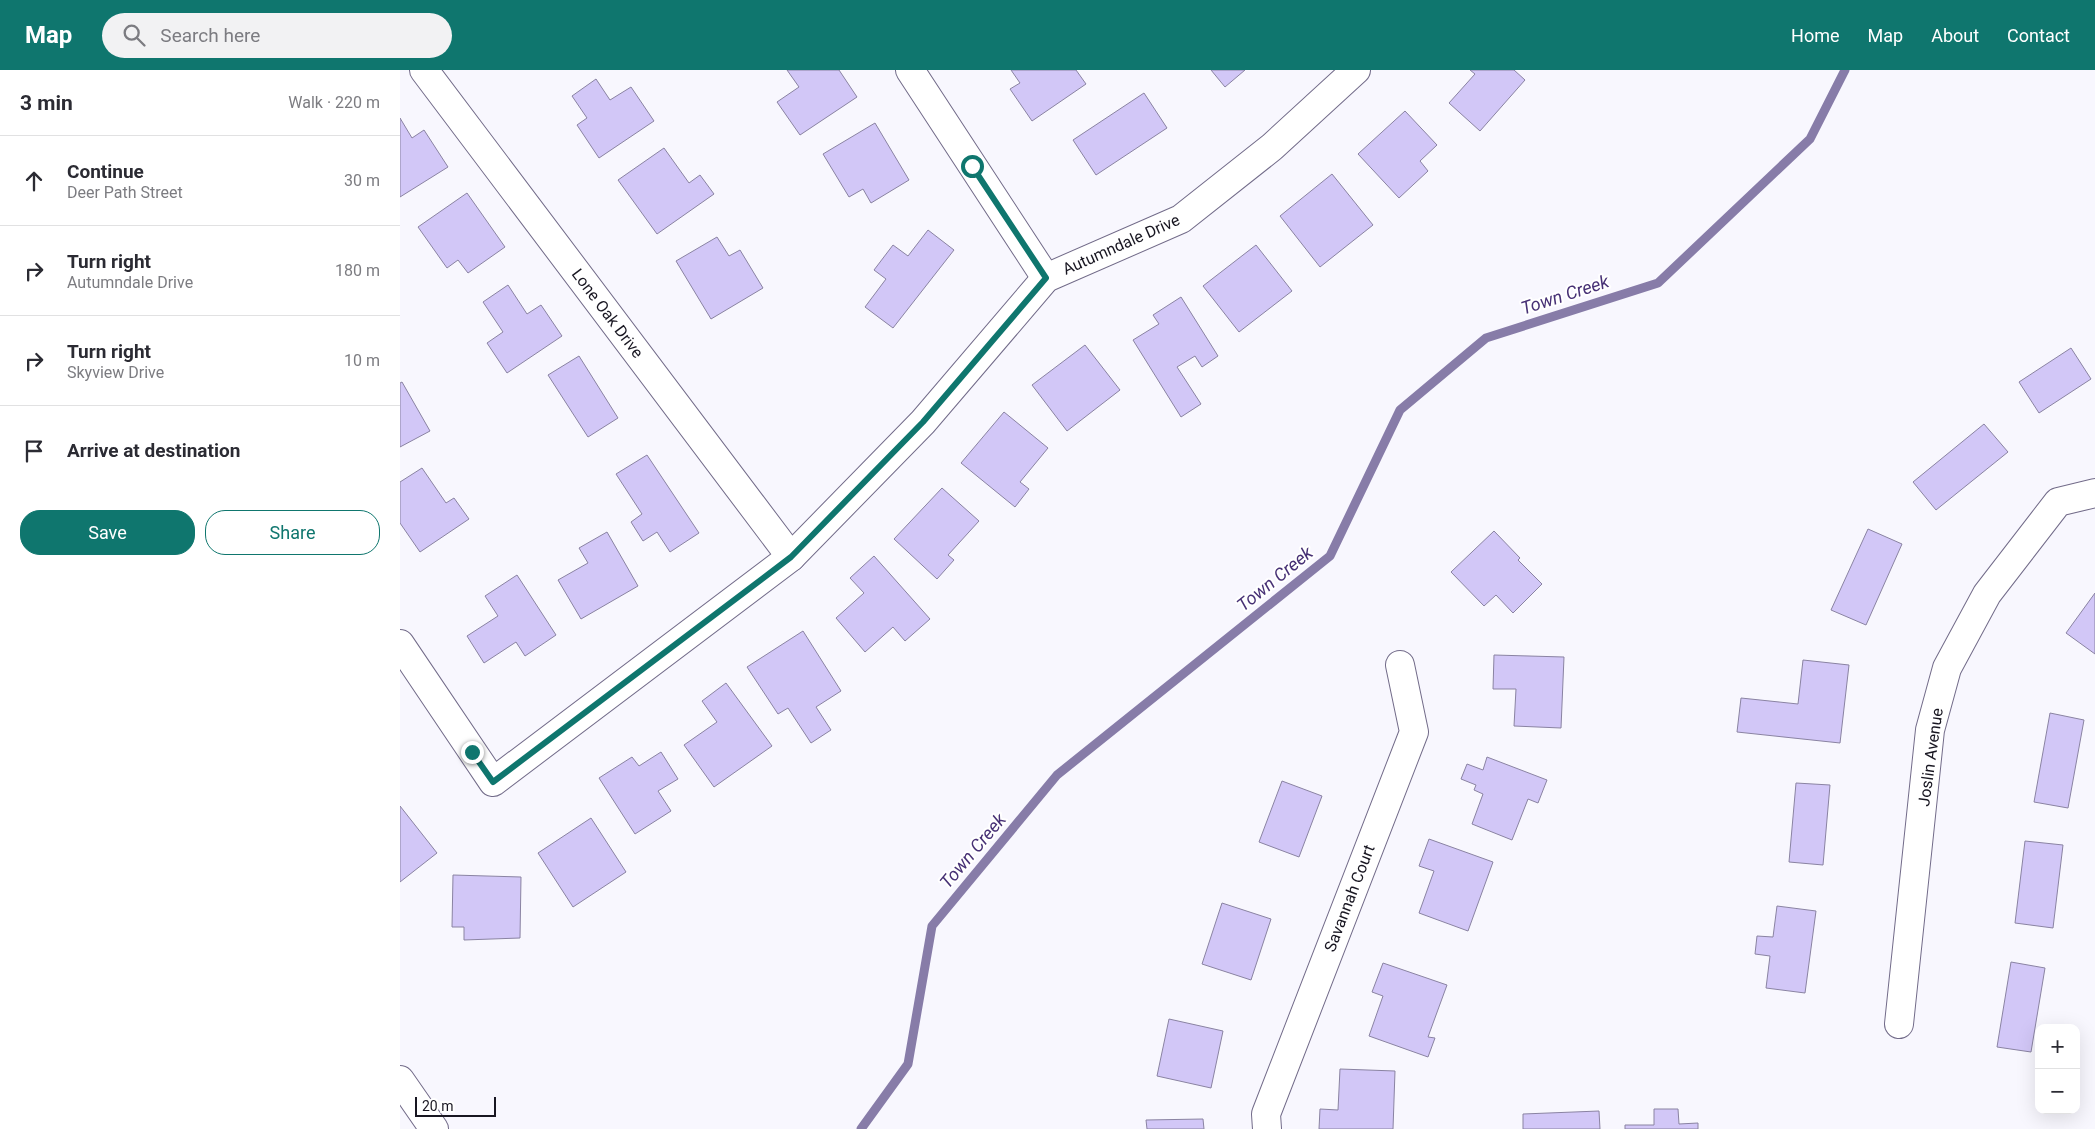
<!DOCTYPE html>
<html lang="en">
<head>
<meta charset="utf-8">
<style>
  body { margin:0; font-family:Roboto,sans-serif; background:#f2f2f3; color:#2b2b33 }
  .controls { position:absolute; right:15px; bottom:15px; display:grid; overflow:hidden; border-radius:10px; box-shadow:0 5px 20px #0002 }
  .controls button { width:45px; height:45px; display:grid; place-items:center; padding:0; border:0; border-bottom:1px solid #e1e1e2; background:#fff; color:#2b2b33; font:25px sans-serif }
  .scale { position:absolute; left:15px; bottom:12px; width:81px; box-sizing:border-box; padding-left:5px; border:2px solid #181621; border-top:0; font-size:14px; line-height:18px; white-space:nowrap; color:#181621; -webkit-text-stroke:4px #fff; paint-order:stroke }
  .stop { position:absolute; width:15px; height:15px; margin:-11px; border:4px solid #0f766e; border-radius:50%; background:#fff }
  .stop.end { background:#0f766e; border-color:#fff; box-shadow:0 1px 5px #0008 }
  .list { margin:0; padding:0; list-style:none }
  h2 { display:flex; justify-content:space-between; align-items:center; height:65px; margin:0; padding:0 20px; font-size:21px }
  h2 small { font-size:16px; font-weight:400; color:#7c7c81 }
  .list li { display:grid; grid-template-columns:32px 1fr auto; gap:15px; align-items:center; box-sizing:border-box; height:90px; padding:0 20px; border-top:1px solid #e1e1e2 }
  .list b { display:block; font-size:19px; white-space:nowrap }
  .list p { margin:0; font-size:16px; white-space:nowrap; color:#7c7c81 }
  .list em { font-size:16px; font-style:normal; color:#7c7c81 }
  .actions { display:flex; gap:10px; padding:15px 20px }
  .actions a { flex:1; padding:11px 0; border:1px solid #0f766e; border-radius:20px; text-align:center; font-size:18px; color:#0f766e }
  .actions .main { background:#0f766e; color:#fff }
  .icon { flex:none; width:28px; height:28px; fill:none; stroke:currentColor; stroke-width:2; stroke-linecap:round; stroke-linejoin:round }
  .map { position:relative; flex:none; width:1695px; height:1059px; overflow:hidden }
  header { display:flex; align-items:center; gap:30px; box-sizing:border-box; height:70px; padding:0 25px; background:#0f766e; color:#fff }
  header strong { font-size:24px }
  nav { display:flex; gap:28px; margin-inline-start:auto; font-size:18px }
  .search { width:350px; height:45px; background:#f2f2f3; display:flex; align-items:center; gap:12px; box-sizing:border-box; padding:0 18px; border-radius:28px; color:#7c7c81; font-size:19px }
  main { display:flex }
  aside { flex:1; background:#fff }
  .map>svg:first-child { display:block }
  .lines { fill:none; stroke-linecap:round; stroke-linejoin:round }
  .stream { stroke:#877ca8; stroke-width:9 }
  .building { fill:#d2c7f7; stroke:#8a83a2 }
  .minor-casing { stroke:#726b89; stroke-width:30 }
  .highway-casing { stroke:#726b89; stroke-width:30 }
  .minor { stroke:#fff; stroke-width:28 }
  .highway { stroke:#fff; stroke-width:28 }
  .route { stroke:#0f766e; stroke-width:6 }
  .labels { text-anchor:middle; stroke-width:4; stroke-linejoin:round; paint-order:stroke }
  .street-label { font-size:16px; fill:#181621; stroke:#fff }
  .water-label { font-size:18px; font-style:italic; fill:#473175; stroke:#fff }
</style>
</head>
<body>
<header>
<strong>Map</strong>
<div class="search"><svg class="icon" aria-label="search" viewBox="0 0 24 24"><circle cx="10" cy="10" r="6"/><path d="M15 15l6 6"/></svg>Search here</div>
<nav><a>Home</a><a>Map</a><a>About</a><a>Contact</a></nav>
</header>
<main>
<aside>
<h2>3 min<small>Walk · 220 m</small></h2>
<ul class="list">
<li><svg class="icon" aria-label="ahead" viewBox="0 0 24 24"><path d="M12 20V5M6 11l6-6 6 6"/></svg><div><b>Continue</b><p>Deer Path Street</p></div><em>30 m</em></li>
<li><svg class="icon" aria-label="right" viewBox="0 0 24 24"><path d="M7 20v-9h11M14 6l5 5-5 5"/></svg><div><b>Turn right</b><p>Autumndale Drive</p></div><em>180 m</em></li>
<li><svg class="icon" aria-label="right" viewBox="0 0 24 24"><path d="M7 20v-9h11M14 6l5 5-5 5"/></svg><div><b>Turn right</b><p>Skyview Drive</p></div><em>10 m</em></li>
<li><svg class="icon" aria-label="arrive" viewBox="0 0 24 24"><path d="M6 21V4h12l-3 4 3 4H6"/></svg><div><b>Arrive at destination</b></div></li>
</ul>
<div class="actions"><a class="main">Save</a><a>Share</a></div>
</aside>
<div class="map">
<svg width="1695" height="1059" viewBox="0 0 1695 1059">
  <rect width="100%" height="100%" fill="#f8f7fe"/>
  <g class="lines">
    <polyline class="stream" points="461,1059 508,994 532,856 657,705 930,486 1000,340 1086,268 1258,213 1410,69 1445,0"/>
  </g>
  <g class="building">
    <polygon points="387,0 439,0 457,27 400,65 377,32 399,17"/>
    <polygon points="611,0 676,0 686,14 632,51 610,19 620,13"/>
    <polygon points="811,0 845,0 825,17"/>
    <polygon points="1070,0 1114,0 1125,10 1080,61 1049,33 1075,4"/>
    <polygon points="196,9 210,30 231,17 254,51 199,88 177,55 187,48 172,26"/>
    <polygon points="744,23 767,58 696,105 673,70"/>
    <polygon points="1005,41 1037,75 1020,91 1028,101 999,128 958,84"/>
    <polygon points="0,48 12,68 24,60 48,97 0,127"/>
    <polygon points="475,53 509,110 471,133 463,119 449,127 423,84"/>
    <polygon points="264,78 289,113 300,105 314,124 257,164 218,110"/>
    <polygon points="932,104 973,155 920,197 880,146"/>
    <polygon points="67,123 105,177 68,203 58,190 47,198 18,157"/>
    <polygon points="528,160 554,180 493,258 465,237 486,209 474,200 493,175 508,186"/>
    <polygon points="317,167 329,186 340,180 363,218 311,249 276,191"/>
    <polygon points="856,175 892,221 839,262 803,216"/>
    <polygon points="108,215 127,244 141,235 162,266 107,303 87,273 103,262 83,232"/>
    <polygon points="781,227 818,286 802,297 795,286 777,297 801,334 781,347 733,270 759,254 753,245"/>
    <polygon points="685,275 720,320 667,361 632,315"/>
    <polygon points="1671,278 1691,309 1639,343 1619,312"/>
    <polygon points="179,286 218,348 188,367 148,305"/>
    <polygon points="2,312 30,361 0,377 0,313"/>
    <polygon points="604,342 648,378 620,412 629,419 615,437 561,393"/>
    <polygon points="1584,354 1608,382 1536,440 1513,412"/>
    <polygon points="247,385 299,463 270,482 257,462 243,471 231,452 242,444 216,404"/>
    <polygon points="22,398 46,433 54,428 69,449 20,482 0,453 0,412"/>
    <polygon points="542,418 579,451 548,485 554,490 537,509 494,469"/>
    <polygon points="1468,459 1502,474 1466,555 1431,540"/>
    <polygon points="1094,461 1120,488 1118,490 1142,514 1113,543 1096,525 1084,536 1051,502"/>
    <polygon points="207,462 238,516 181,549 158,510 188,493 179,478"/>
    <polygon points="474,486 530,549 505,571 493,557 465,582 436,548 464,523 450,508"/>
    <polygon points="117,505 156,565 125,586 116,572 84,593 67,566 98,546 85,526"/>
    <polygon points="1695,523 1695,584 1666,563"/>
    <polygon points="403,561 441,621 416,637 431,660 411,673 388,638 378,644 347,597"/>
    <polygon points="1094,585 1164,587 1161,658 1114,656 1116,619 1093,619"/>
    <polygon points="1403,590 1449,595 1440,673 1337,662 1341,628 1398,634"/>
    <polygon points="326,613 372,676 314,717 284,675 317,652 302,631"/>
    <polygon points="1650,643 1684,650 1668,738 1634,732"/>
    <polygon points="261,682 278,709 258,721 271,741 235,764 199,708 232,687 239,696"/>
    <polygon points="1087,687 1147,710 1138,733 1128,729 1112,770 1072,754 1083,724 1074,720 1076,715 1061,709 1067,694 1083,700"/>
    <polygon points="882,711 922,726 899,787 859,772"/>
    <polygon points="1396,713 1430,715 1423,795 1389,792"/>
    <polygon points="0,736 37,783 0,812"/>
    <polygon points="191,748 226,802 173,837 138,783"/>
    <polygon points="1029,769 1093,792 1068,861 1019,843 1034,801 1019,796"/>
    <polygon points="1625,771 1663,775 1653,858 1615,853"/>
    <polygon points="53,805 121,807 120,868 64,870 64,857 52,857"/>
    <polygon points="822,833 871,849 851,910 802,894"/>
    <polygon points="1377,836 1416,841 1405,923 1366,918 1370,886 1355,884 1357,866 1373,867"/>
    <polygon points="1611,892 1645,898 1631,982 1597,977"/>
    <polygon points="983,893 1047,915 1028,967 1035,968 1028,987 969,966 983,926 972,922"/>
    <polygon points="769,949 823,961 811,1018 757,1006"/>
    <polygon points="940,999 995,1001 993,1059 919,1059 920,1039 938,1040"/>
    <polygon points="1254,1039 1278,1039 1279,1054 1298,1053 1298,1059 1225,1059 1225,1055 1254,1055"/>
    <polygon points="1199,1041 1200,1059 1123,1059 1123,1044"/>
    <polygon points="803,1049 804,1059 747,1059 746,1050"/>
  </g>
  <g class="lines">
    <defs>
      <g id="minor">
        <polyline points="24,0 391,487"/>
        <polyline points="510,0 646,208"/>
        <polyline points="0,574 93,712 391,487 523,352 646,208 781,149 872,77 956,0"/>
        <polyline points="1499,954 1530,660 1547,598 1587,524 1658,432 1695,423"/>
        <polyline points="867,1059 866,1044 1014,662 1000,595"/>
      </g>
      <polyline id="highway" points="0,1010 34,1059"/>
    </defs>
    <use href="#minor" class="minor-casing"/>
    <use href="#highway" class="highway-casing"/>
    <use href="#minor" class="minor"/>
    <use href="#highway" class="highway"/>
  </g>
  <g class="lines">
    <polyline class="route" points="72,682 93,712 391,487 523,352 646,208 572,96"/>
  </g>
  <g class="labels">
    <g class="street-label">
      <text transform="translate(721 174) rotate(-24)" y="6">Autumndale Drive</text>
      <text transform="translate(208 243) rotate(53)" y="6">Lone Oak Drive</text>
      <text transform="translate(1530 687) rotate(-82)" y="6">Joslin Avenue</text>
      <text transform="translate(949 828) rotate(-69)" y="6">Savannah Court</text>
    </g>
    <g class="water-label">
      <text transform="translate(1165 225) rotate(-18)" y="6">Town Creek</text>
      <text transform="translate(875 509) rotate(-39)" y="6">Town Creek</text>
      <text transform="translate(573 781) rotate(-50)" y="6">Town Creek</text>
    </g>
  </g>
</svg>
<div class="controls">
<button>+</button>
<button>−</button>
</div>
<div class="scale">20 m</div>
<div class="stop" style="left:572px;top:96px"></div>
<div class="stop end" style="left:72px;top:682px"></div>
</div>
</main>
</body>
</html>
